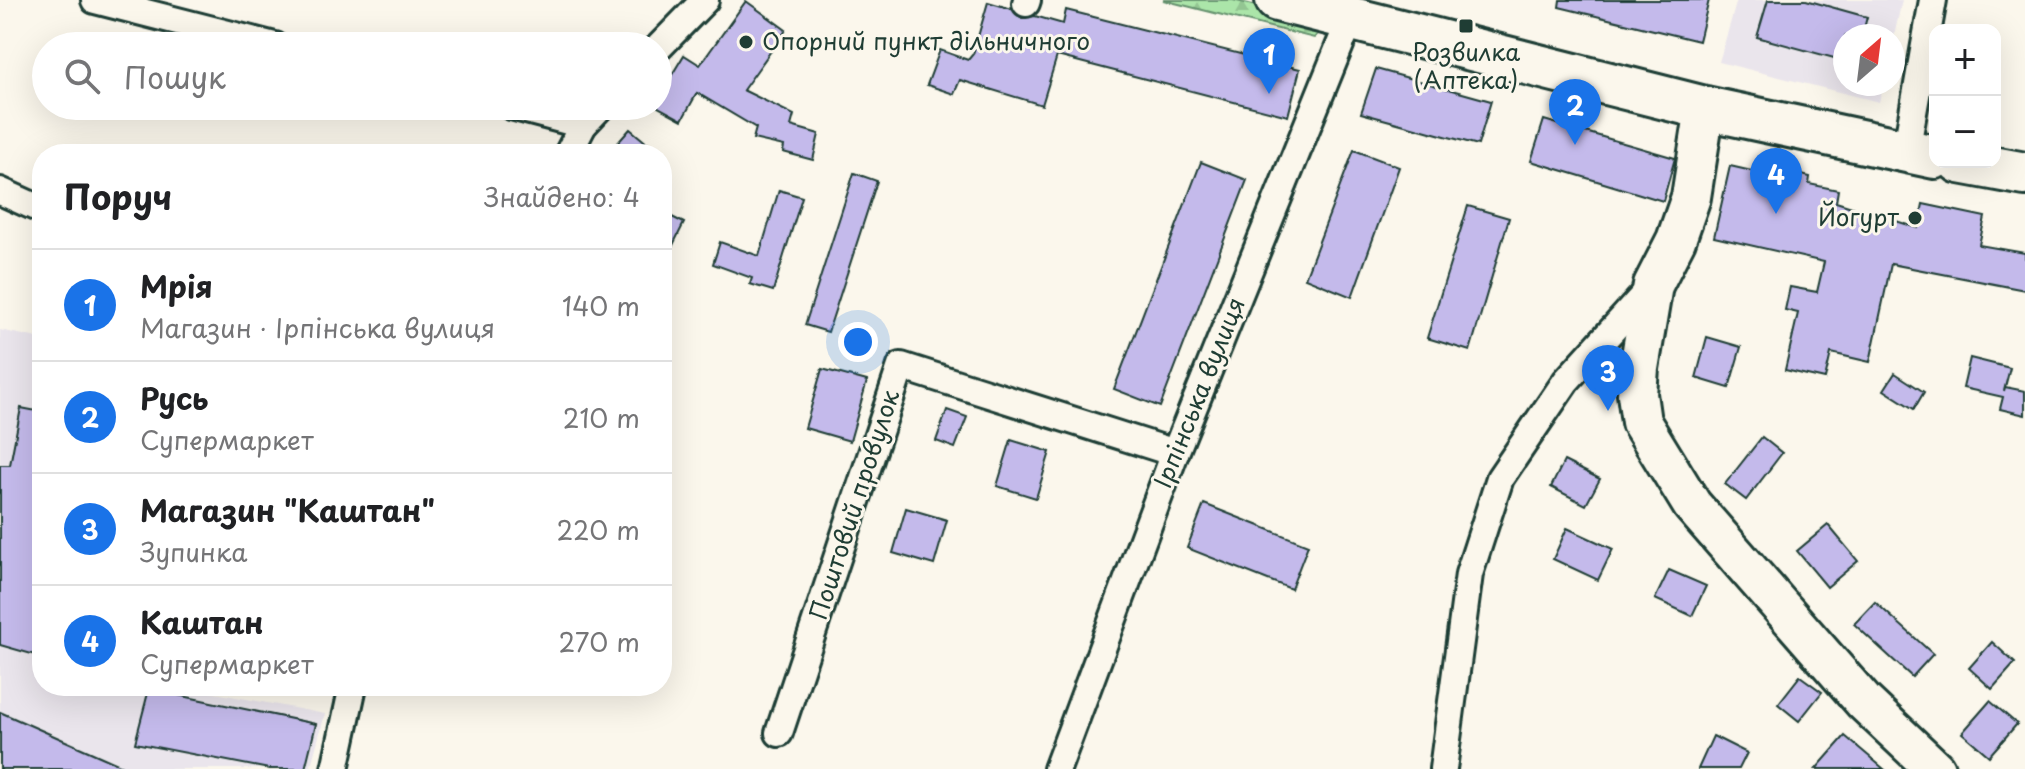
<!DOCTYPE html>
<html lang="uk">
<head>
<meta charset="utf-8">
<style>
  body { margin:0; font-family:"Playpen Sans",sans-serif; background:#f2f2f2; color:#202124 }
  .controls { position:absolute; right:24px; top:24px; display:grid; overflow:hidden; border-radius:16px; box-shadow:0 8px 32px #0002 }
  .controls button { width:72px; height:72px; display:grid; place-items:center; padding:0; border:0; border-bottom:2px solid #e0e0e0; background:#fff; color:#202124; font:40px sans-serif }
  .compass { position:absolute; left:1833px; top:24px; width:72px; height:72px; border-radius:50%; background:#fff; box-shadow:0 8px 32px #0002; rotate:28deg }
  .you { position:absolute; left:858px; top:342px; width:28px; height:28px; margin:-20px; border:6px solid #fff; border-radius:50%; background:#1a73e8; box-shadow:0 0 0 12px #1a73e833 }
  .badge { display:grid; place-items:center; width:52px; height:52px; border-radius:50%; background:#1a73e8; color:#fff; font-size:26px; font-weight:700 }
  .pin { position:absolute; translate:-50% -66px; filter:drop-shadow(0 2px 4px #0008) }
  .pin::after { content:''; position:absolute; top:42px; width:28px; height:24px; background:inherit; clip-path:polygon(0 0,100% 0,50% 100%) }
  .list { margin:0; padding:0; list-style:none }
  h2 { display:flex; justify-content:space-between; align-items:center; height:104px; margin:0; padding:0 32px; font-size:34px }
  h2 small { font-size:26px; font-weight:400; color:#757577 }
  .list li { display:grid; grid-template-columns:52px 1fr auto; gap:24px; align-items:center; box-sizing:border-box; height:112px; padding:0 32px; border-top:2px solid #e0e0e0 }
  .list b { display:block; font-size:30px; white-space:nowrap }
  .list p { margin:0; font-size:26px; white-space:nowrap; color:#757577 }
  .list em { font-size:26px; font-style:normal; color:#757577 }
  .icon { flex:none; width:44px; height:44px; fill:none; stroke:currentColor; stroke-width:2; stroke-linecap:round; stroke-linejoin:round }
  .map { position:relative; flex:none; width:2025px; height:769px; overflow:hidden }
  .search { position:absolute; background:#fff; box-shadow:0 8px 32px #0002; left:32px; top:32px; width:640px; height:88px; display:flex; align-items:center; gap:20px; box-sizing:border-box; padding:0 28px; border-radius:44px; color:#757577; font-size:30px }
  .panel { position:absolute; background:#fff; box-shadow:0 8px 32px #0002; left:32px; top:144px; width:640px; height:552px; border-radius:32px }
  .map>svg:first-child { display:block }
  .built { fill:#eae5ec }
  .forest { fill:url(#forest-firs); stroke:#65916e; stroke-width:2 }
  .building { fill:#c4baeb; stroke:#1f3d34; stroke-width:2 }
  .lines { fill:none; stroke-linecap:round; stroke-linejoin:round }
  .street-casing { stroke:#1f3d34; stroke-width:32 }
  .secondary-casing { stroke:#1f3d34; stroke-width:44 }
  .primary-casing { stroke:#1f3d34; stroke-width:48 }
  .street { stroke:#fbf7ec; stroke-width:26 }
  .secondary { stroke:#fbf7ec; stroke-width:38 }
  .primary { stroke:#fbf7ec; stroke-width:42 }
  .poi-dot { fill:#1f3d34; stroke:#fbf7ec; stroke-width:3 }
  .labels { text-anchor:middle; stroke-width:6; stroke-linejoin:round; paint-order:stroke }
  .poi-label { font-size:24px; fill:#1f3d34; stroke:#fbf7ec; text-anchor:start }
  .street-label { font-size:24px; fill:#1f3d34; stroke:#fbf7ec }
</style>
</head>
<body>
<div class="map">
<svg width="2025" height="769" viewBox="0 0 2025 769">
  <defs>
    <pattern id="forest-firs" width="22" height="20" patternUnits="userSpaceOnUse" patternTransform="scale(2)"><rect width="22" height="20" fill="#abe5a9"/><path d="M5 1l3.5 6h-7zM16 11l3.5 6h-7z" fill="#93c592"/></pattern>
  </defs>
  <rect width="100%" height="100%" fill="#fbf7ec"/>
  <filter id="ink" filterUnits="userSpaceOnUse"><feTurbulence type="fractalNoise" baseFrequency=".0125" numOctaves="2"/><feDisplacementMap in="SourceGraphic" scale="16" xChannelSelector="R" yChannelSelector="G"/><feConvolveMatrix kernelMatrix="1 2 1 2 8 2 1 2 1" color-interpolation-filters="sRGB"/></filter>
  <g filter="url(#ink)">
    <g class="built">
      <polygon points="1737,0 1902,0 1893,41 1893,36 1845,36 1845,84 1883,84 1879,102 1719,62"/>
      <polygon points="0,330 42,339 42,686 178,686 325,714 310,769 0,769"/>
    </g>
    <polygon class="forest" points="1163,0 1233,0 1328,24 1314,38"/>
    <g class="building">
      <polygon points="1560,0 1709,0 1699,41 1559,7"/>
      <polygon points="1768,0 1806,0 1867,17 1862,36 1845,36 1845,61 1757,37"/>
      <polygon points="746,1 786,30 743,90 794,115 791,126 819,134 813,160 783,152 784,146 753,139 756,128 697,93 682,120 658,107 658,78 667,83 684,55 700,65"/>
      <polygon points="988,2 1012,9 1022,18 1035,16 1063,24 1066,10 1300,69 1288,116 1057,56 1042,105 960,80 954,94 927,85 940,50 968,60 973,54"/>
      <polygon points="1376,69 1491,101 1478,145 1361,113"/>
      <polygon points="1544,120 1675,158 1663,201 1531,161"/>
      <polygon points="630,129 660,154 608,154"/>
      <polygon points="1354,150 1399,167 1352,297 1305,278"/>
      <polygon points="1201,162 1247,180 1160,407 1114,389"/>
      <polygon points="1730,166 1791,180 1793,173 1810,177 1809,184 1838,190 1836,202 1918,228 1923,204 1985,217 1979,245 2025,253 2025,290 1891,264 1870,362 1831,353 1825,379 1785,370 1798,313 1785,310 1790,287 1817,292 1824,262 1714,237"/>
      <polygon points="854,173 877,181 828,332 805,325"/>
      <polygon points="779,190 802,197 773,291 750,284 752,278 713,264 720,242 759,256"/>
      <polygon points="1468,206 1509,218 1470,351 1427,338"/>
      <polygon points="662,212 684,223 662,267"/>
      <polygon points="1707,337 1741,347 1729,388 1696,378"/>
      <polygon points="1970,358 2010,368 2004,391 2005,387 2025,391 2025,415 2000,409 2003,397 1963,388"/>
      <polygon points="822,369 867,381 850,441 805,428"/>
      <polygon points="1895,373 1924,392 1914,409 1884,390"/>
      <polygon points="21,408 42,412 42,657 0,645 0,465 10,465"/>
      <polygon points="947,410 967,417 955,448 936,441"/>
      <polygon points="1762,437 1782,453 1746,500 1725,484"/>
      <polygon points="1011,440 1050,452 1036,498 997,486"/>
      <polygon points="1564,461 1600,479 1586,505 1551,487"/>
      <polygon points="1204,504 1308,545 1291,589 1187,548"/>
      <polygon points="906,508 947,520 934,565 893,553"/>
      <polygon points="1828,525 1858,561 1827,587 1797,551"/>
      <polygon points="1567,528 1613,549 1598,580 1553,559"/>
      <polygon points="1669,570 1706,586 1692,616 1655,599"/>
      <polygon points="1875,602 1933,654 1912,677 1854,624"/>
      <polygon points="1992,642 2015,663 1992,689 1969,668"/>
      <polygon points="1800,676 1822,692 1799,721 1778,704"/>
      <polygon points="149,689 316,724 305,769 269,769 135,743"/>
      <polygon points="1990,701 2017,724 1989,756 1962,733"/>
      <polygon points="0,712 129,769 0,769"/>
      <polygon points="1713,736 1747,753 1739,769 1698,769"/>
      <polygon points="1845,736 1884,769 1816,769"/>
    </g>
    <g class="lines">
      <defs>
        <g id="street">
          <polyline points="95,0 275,46"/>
          <polyline points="1026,3 1027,0"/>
          <polyline points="658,48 705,0"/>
          <polyline points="511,106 583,125"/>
          <polyline points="1906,152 1933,0"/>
          <polyline points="568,154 583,125 601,106"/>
          <polyline points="0,191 42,210"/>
          <polyline points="779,733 901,366 1175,453"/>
          <polyline points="335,769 353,686"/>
          <polyline points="1057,769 1175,453 1350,20"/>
          <polyline points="1443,769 1469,574 1500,478 1566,381 1653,285"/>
        </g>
        <polyline id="secondary" points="1705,108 1691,197 1676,240 1653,285 1639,368 1637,394 1641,422 1692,505 1864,702 1935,769"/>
        <g id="primary">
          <polyline points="1277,0 1705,108 1935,157"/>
          <polyline points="1960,162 2025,174"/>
        </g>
      </defs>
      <use href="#street" class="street-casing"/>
      <use href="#secondary" class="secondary-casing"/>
      <use href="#primary" class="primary-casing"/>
      <use href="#street" class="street"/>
      <use href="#secondary" class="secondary"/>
      <use href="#primary" class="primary"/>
    </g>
  </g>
  <g class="poi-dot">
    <rect x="1458" y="18" width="16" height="16" rx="4"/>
    <circle cx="746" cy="42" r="8"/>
    <circle cx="1915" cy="218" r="8"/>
  </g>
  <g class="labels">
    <g class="poi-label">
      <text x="762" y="50">Опорний пункт дільничного</text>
      <text x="1466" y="61" text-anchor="middle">Розвилка<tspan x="1466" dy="28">(Аптека)</tspan></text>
      <text x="1899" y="226" text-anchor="end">Йогурт</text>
    </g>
    <g class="street-label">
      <text transform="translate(1200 393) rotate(-68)" y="8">Ірпінська вулиця</text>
      <text transform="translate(855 505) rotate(-72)" y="8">Поштовий провулок</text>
    </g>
  </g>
</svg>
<div class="controls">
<button>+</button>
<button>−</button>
</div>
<svg class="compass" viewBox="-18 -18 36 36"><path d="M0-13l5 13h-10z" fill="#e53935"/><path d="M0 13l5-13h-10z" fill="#757577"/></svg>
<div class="you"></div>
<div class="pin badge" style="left:1269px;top:94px">1</div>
<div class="pin badge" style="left:1575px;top:145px">2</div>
<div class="pin badge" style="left:1608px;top:411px">3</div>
<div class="pin badge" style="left:1776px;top:214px">4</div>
<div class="search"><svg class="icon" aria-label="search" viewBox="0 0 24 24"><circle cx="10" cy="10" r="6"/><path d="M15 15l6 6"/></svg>Пошук</div>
<section class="panel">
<h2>Поруч<small>Знайдено: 4</small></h2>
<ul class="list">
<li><span class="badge">1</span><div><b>Мрія</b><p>Магазин · Ірпінська вулиця</p></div><em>140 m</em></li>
<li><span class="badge">2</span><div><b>Русь</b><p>Супермаркет</p></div><em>210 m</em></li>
<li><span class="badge">3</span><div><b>Магазин &quot;Каштан&quot;</b><p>Зупинка</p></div><em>220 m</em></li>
<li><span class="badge">4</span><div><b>Каштан</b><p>Супермаркет</p></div><em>270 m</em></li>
</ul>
</section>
</div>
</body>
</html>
